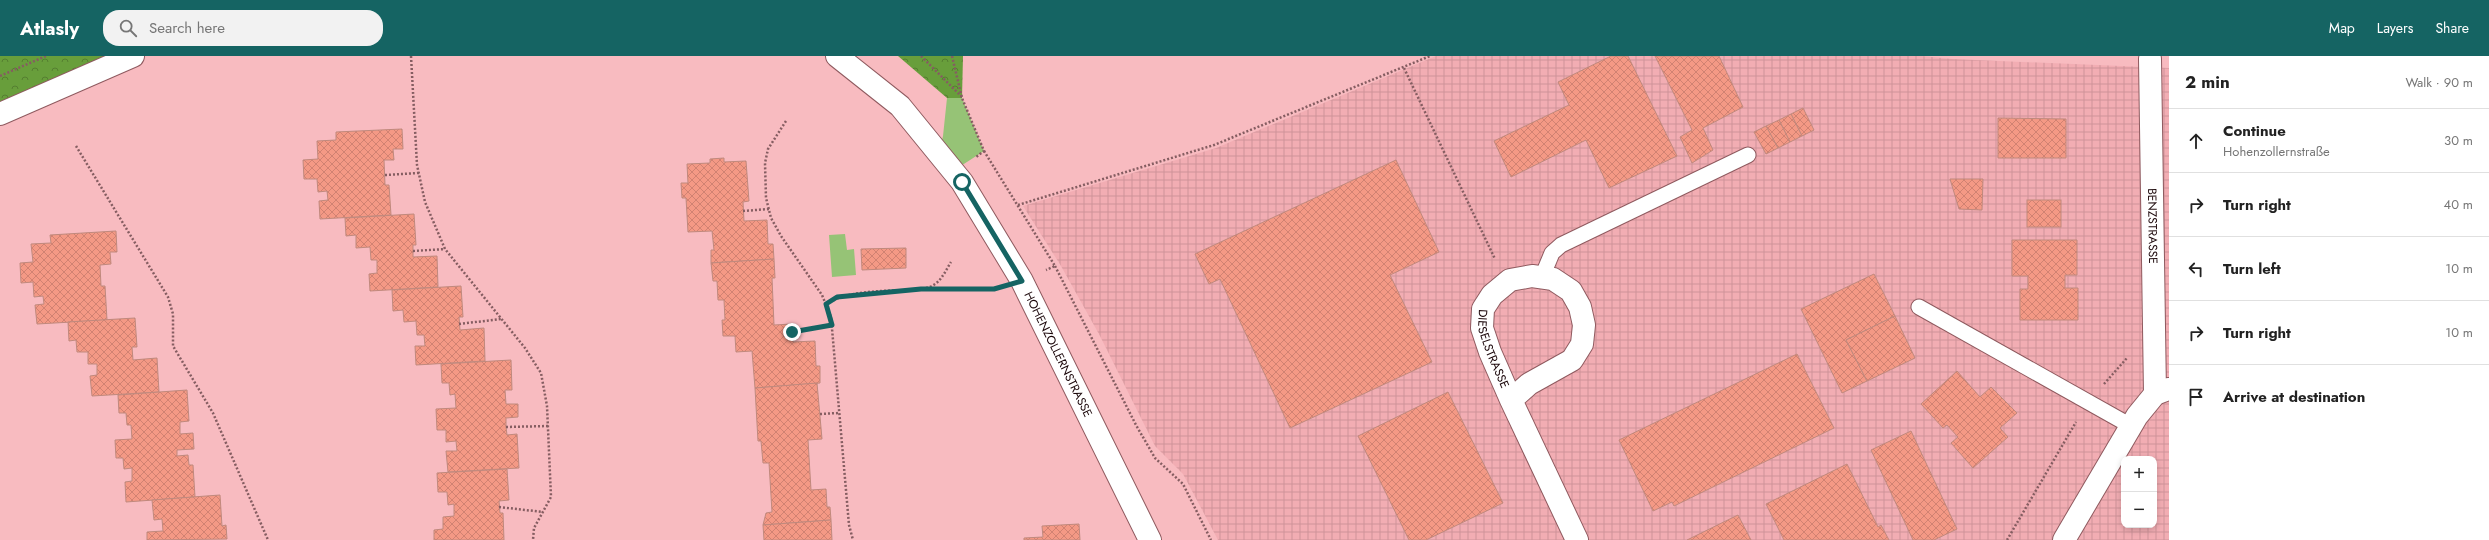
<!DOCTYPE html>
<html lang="en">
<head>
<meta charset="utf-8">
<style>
  body { margin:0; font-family:Jost,sans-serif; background:#f2f2f2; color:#222 }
  .controls { position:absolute; right:12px; bottom:12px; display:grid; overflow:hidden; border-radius:8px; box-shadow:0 2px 6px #0003 }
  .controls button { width:36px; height:36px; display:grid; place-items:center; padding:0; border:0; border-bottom:1px solid #e0e0e0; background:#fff; color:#222; font:20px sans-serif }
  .stop { position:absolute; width:12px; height:12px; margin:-9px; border:3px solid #156463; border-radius:50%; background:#fff }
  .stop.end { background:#156463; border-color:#fff; box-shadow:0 1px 4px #0008 }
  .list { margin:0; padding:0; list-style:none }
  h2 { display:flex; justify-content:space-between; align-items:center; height:52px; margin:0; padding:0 16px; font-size:17px }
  h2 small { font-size:13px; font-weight:400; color:#767676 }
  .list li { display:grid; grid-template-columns:26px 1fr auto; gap:12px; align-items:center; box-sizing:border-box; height:64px; padding:0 16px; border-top:1px solid #e0e0e0 }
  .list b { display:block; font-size:15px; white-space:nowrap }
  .list p { margin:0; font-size:13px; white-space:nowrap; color:#767676 }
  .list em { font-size:13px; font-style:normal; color:#767676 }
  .icon { flex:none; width:22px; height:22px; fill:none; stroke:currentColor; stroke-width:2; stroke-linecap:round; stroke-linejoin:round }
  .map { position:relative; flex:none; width:2169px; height:484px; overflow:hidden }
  header { display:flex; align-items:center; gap:24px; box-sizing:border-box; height:56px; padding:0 20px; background:#156463; color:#fff }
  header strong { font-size:19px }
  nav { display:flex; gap:22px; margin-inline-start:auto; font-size:14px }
  .search { width:280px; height:36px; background:#f2f2f2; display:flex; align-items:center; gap:10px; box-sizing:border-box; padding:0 14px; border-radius:16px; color:#767676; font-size:15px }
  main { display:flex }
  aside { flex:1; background:#fff }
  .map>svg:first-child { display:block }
  .industrial { fill:url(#industrial-grid); fill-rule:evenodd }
  .green { fill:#96c376 }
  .forest { fill:url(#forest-crowns) }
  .building { fill:url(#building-cross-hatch); stroke:#c0897d }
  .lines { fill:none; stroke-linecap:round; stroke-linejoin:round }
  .service-casing { stroke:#8f5a5f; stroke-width:17 }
  .minor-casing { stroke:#8f5a5f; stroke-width:24 }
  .path { stroke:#855d61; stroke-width:2.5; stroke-dasharray:2 2; stroke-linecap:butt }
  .service { stroke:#fff; stroke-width:15 }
  .minor { stroke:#fff; stroke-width:22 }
  .route { stroke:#156463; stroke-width:5 }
  .labels { text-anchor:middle; stroke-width:3; stroke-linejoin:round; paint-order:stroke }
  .street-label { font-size:12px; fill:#1b070a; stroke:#fce8ea }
</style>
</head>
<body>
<header>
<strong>Atlasly</strong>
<div class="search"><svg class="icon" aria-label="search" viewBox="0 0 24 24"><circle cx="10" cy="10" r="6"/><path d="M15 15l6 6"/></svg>Search here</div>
<nav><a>Map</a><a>Layers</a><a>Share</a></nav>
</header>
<main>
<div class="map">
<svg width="2169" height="484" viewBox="0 0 2169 484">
  <defs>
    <pattern id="industrial-grid" width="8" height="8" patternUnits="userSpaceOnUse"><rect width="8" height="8" fill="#f2adb3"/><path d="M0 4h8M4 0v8" fill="none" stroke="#cf9399"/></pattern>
    <pattern id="forest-crowns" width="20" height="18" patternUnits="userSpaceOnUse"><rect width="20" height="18" fill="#689e3b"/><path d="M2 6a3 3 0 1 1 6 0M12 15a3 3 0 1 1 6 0" fill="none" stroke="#557f30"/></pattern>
    <pattern id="building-cross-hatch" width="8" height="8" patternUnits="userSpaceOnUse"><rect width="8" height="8" fill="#f49985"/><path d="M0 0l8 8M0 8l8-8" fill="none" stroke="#d18272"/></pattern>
  </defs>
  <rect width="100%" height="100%" fill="#f8bbc0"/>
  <path class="industrial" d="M 1436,0 L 1922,0 L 1952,3 L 2169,12 L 2169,484 L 1218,484 L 1183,418 L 1155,390 L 1100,280 L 1061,210 L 1023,150 L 1216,92 ZM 2124,403 L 2154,403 L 2154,469 L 2124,469 Z"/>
  <g class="green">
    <polygon points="947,42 962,42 984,95 953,115 939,97 943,80"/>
    <polygon points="845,178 847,194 854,193 856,219 832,221 829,179"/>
  </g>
  <g class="forest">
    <polygon points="0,0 133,0 0,58"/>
    <polygon points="898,0 963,0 962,42 947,42"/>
  </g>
  <g class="building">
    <polygon points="1611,0 1628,0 1677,100 1609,132 1586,84 1511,121 1494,85 1569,49 1558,26"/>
    <polygon points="1655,0 1719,0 1743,51 1703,72 1713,94 1692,107 1680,81 1692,74"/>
    <polygon points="1803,52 1814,74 1802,80 1791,58"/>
    <polygon points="1791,58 1802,80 1790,86 1779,64"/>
    <polygon points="1998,62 2066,63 2066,102 1998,102"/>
    <polygon points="1779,64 1790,86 1778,92 1766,70"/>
    <polygon points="1766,70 1778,92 1766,98 1754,76"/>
    <polygon points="402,73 403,93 393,93 394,104 384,104 385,129 389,129 391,159 320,163 319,145 328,144 327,135 318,136 317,123 304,123 303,104 318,103 317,85 336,84 336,76"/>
    <polygon points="724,102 724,106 746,105 749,145 743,146 744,165 767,164 768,188 773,188 774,203 711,207 711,194 714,194 712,175 688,176 686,142 682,142 681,127 688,127 687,108 710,107 710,103"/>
    <polygon points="1396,104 1439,196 1390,219 1432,306 1290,372 1220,223 1209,228 1195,198"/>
    <polygon points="1950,123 1983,123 1982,154 1959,153"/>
    <rect x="2027" y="144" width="34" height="27"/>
    <polygon points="414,158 416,189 413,189 413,201 437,200 438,231 370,235 369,218 377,217 377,204 371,204 370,191 356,192 356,179 346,180 345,162"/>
    <polygon points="116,175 117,196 110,196 111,208 100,209 101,230 105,230 107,264 37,268 35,249 44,248 43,240 34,241 33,226 21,227 20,207 33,206 31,188 51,187 50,179"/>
    <polygon points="2012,184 2077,184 2077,219 2065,219 2065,232 2078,232 2078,264 2020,264 2020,233 2028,233 2028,220 2012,220"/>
    <polygon points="906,192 906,212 862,214 861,193"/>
    <polygon points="774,203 775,222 772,222 774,269 792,268 793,286 815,285 816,310 820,310 820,327 755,332 752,295 736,296 735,280 723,280 722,264 725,264 724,244 718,244 717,225 713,225 711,207"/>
    <polygon points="1874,218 1895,260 1846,284 1867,325 1842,337 1801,253"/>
    <polygon points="461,230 463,261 459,261 460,274 484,272 485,305 416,309 415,290 425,290 424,279 417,279 416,265 404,266 403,254 393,255 392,234"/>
    <polygon points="1895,260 1915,302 1867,325 1846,284"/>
    <polygon points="135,262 137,291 132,291 133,304 157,302 159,336 92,340 90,320 97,319 97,308 88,308 88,296 77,296 76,284 69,285 68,266"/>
    <polygon points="1797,298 1834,372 1674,450 1672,446 1653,455 1619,384"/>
    <polygon points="511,304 512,334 505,334 506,348 518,348 518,361 506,362 506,371 507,379 517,378 519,412 448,416 446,395 457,395 456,385 446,386 446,374 437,374 436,353 456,352 455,338 450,339 449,327 442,327 441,308"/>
    <polygon points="1957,315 1980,341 1991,331 2017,357 2000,372 2008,381 1973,412 1951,387 1958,381 1947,369 1943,372 1921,348"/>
    <polygon points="817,327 822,383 808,384 811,434 826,433 827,451 830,451 831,464 763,469 766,457 772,456 769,407 763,407 761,385 758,385 755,332"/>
    <polygon points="187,334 189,365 180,366 180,378 193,377 194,393 177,394 177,400 188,399 189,409 193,409 195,441 126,446 125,426 132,425 132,412 124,413 123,402 116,402 115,384 132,383 131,369 127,369 126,357 119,357 118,339"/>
    <polygon points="1448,336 1503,447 1426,484 1409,484 1358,380"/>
    <polygon points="1911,375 1957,473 1934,484 1913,484 1871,394"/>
    <polygon points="1847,408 1878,471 1881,469 1889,484 1784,484 1766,448"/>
    <polygon points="507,413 509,444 499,445 500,457 503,457 504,484 434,484 434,474 443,473 443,461 454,460 454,448 448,449 447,436 438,436 437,417"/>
    <polygon points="220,439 222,470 226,469 227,483 147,484 147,476 163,475 162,463 154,464 152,444"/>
    <polygon points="1738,459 1751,484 1687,484"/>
    <polygon points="831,464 832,484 764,484 763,469"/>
    <polygon points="1079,468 1080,484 1024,484 1024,482 1043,481 1042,470"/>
  </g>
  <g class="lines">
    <defs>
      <g id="service">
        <polyline points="1542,221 1552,197 1561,189 1748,99"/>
        <polyline points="1919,251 2131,370"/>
      </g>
      <g id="minor">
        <path id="s1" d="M 837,0 L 900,50 L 962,126 L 1022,225 L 1150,484"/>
        <path id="s2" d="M 2150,3 L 2155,338"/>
        <polyline points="0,58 133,0"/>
        <path id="s3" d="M 1511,344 L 1529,328 L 1572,304 L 1582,288 L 1584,269 L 1580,251 L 1571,235 L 1553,223 L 1532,220 L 1510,224 L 1492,239 L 1483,253 L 1482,272 L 1490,296 L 1511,344 L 1577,484"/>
        <polyline points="2064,484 2137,360 2155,338 2168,333"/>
      </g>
    </defs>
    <use href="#service" class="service-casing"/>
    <use href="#minor" class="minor-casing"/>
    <g class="path">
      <polyline points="411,0 417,109 425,146 445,193 525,292 541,317 547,350 551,441 534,472 533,484"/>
      <polyline points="921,0 962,41"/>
      <polyline points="952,0 962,42 984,95 976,101"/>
      <polyline points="1404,12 1495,203"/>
      <polyline points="0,20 46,0"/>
      <polyline points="786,65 768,93 765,107 766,142 771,162 781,180 822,239 831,261 849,469 853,484"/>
      <polyline points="76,90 168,241 173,258 173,290 213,357 268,484"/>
      <polyline points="984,95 1055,210 1046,214"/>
      <polyline points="385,119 419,117"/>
      <polyline points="1018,149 1214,89 1430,0"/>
      <polyline points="743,155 769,153"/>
      <polyline points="413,195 445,193"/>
      <polyline points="1055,210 1136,369 1155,402 1183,428 1211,484"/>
      <path d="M 926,232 C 940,229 944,217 951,206"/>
      <polyline points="921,233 994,233"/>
      <path d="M 826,248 C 853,232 890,236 921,233"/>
      <polyline points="459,268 501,263"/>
      <polyline points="792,277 832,269"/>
      <polyline points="2104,328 2127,302"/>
      <polyline points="820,358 839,357"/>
      <polyline points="506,371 548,370"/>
      <polyline points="499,451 543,456"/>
      <polyline points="2007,484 2076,366"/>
    </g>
    <use href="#service" class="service"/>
    <use href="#minor" class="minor"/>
  </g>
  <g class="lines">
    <polyline class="route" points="792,276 832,269 826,248 837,241 921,233 994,233 1022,225 962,126"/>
  </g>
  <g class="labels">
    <g class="street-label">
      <text dy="4" stroke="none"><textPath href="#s2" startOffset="167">BENZSTRASSE</textPath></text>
      <text dy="4" stroke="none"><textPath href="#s3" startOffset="295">DIESELSTRASSE</textPath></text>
      <text dy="4" stroke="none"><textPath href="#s1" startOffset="376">HOHENZOLLERNSTRASSE</textPath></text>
    </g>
  </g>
</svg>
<div class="controls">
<button>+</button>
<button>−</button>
</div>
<div class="stop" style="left:962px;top:126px"></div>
<div class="stop end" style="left:792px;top:276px"></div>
</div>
<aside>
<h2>2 min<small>Walk · 90 m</small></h2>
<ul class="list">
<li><svg class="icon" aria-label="ahead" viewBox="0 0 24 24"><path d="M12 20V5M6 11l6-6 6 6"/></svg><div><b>Continue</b><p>Hohenzollernstraße</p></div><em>30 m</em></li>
<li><svg class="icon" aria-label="right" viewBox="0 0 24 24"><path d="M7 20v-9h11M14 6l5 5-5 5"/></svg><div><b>Turn right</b></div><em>40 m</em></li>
<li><svg class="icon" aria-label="left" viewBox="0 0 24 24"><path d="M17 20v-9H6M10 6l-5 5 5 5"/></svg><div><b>Turn left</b></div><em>10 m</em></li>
<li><svg class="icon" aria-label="right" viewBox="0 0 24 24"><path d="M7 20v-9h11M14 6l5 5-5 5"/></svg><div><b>Turn right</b></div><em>10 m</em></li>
<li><svg class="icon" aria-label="arrive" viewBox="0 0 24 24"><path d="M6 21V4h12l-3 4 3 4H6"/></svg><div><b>Arrive at destination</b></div></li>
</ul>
</aside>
</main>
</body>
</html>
